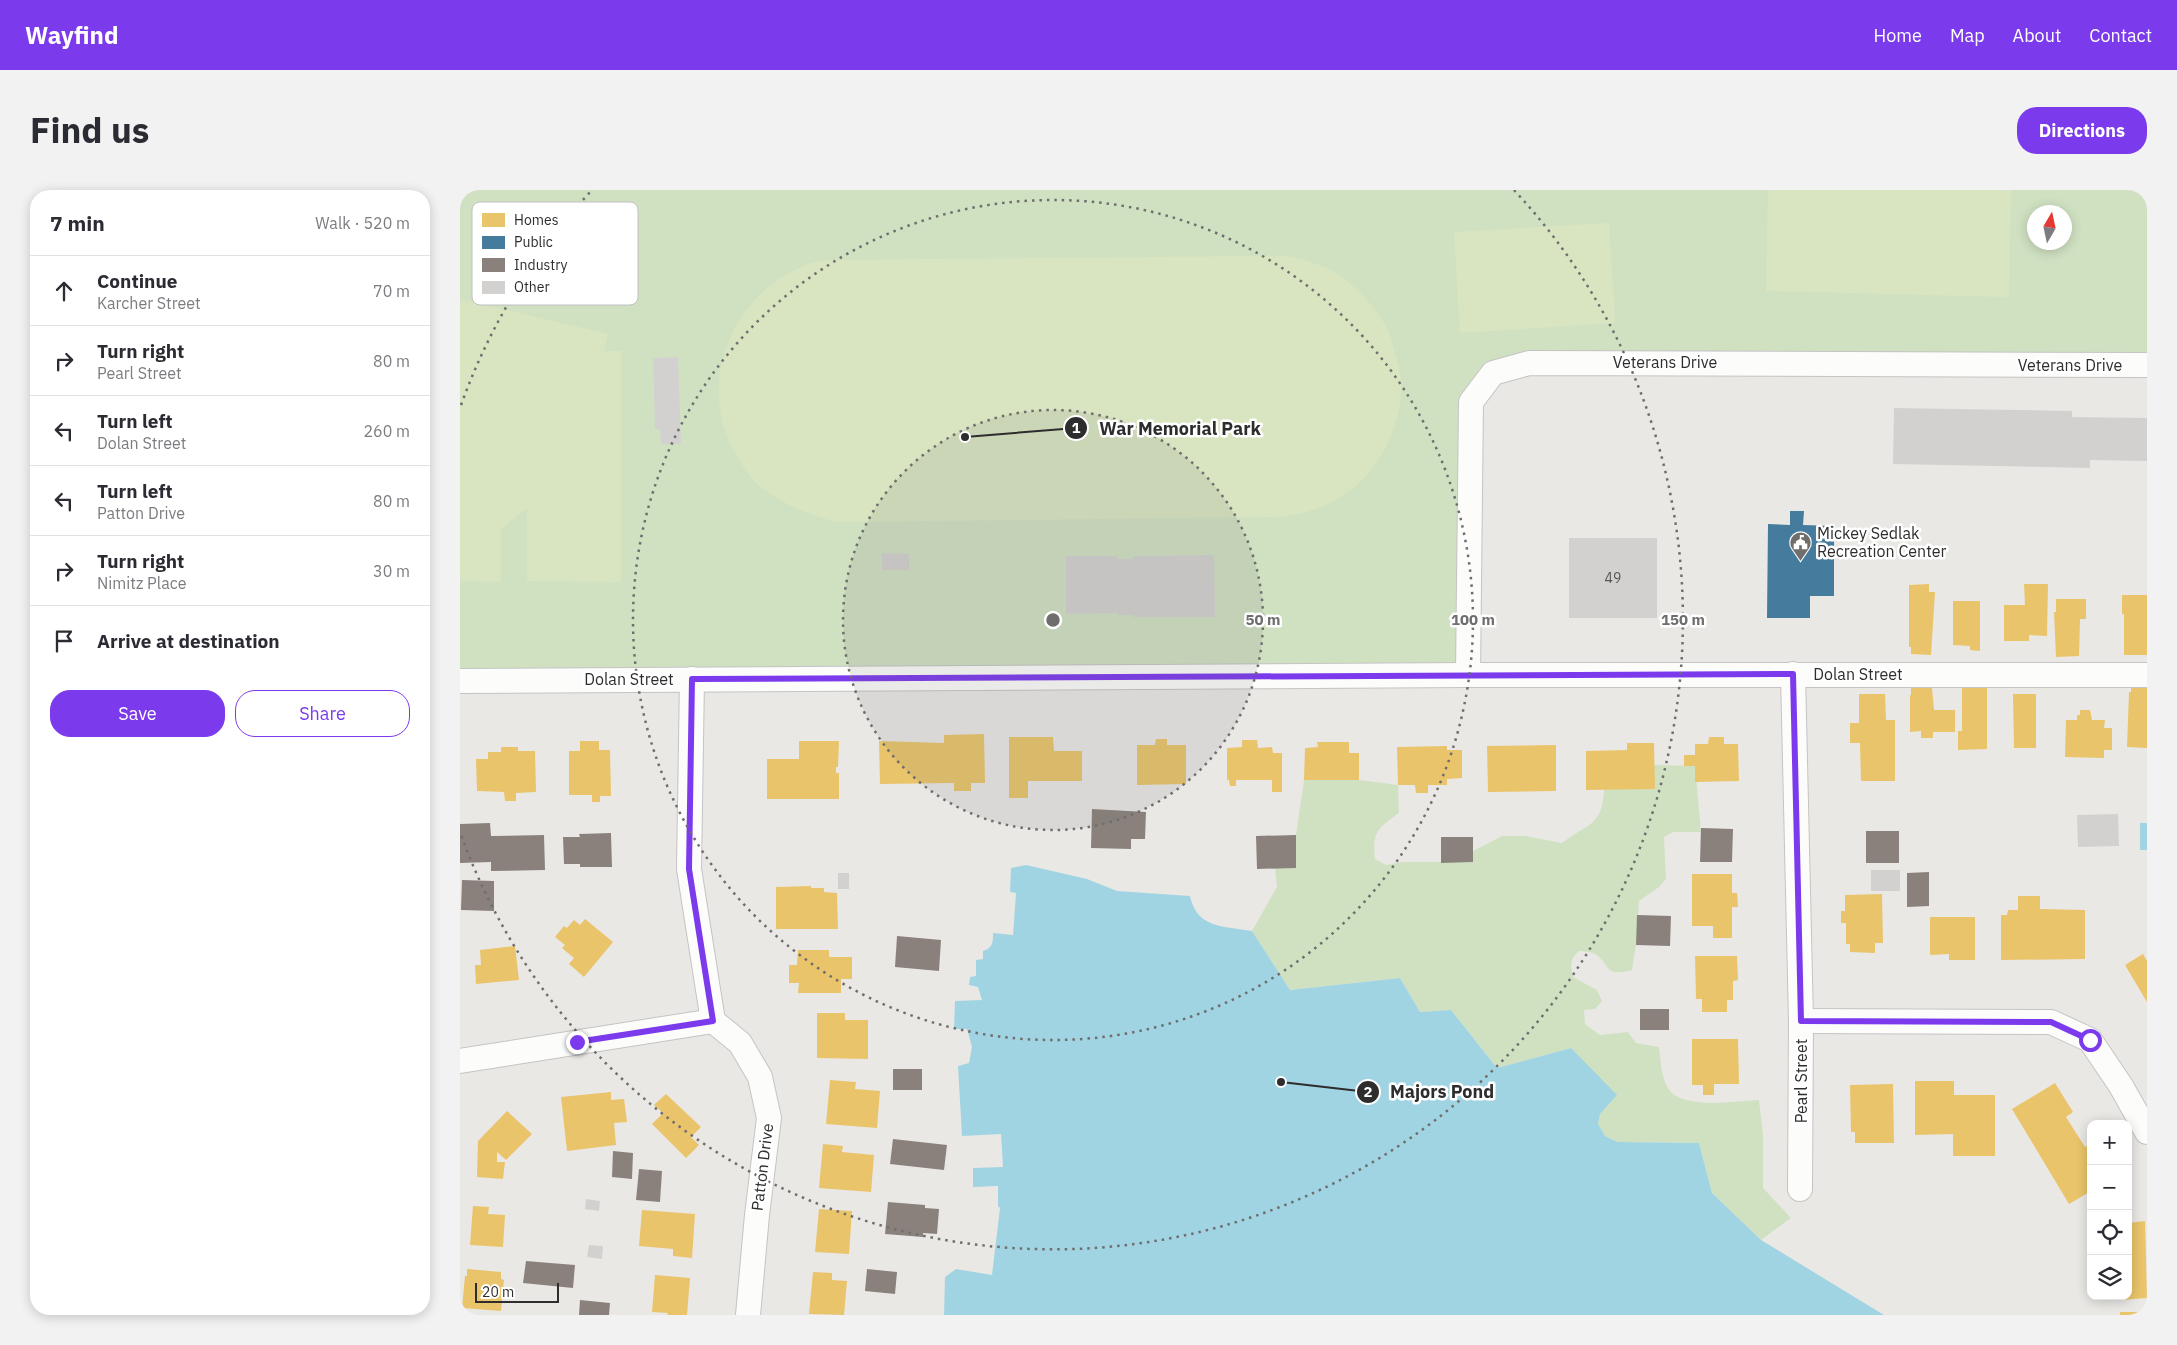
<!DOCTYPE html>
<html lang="en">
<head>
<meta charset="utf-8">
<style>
  body { margin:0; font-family:"IBM Plex Sans",sans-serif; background:#f2f2f3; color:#2b2b33 }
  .controls { position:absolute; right:15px; bottom:15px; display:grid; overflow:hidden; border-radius:10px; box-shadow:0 2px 12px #0003 }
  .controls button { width:45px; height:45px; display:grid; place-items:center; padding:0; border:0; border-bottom:1px solid #e1e1e2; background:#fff; color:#2b2b33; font:25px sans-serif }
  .compass { position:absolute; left:1567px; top:15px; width:45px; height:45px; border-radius:50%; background:#fff; box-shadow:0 2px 12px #0003; rotate:9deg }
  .scale { position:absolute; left:15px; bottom:12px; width:84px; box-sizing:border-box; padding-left:5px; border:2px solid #2d2d2d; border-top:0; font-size:14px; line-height:18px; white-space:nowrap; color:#2d2d2d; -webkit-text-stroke:4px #fff; paint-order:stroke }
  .stop { position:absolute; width:15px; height:15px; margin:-11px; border:4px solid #7c3aed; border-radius:50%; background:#fff }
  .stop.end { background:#7c3aed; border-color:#fff; box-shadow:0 1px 5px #0008 }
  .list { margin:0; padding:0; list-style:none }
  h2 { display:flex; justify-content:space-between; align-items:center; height:65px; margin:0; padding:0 20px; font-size:21px }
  h2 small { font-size:16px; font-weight:400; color:#7c7c81 }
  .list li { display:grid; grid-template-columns:32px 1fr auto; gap:15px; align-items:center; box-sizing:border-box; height:70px; padding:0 20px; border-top:1px solid #e1e1e2 }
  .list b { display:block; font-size:19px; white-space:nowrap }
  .list p { margin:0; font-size:16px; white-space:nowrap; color:#7c7c81 }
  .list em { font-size:16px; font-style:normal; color:#7c7c81 }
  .actions { display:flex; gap:10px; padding:15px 20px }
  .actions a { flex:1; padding:11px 0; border:1px solid #7c3aed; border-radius:20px; text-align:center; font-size:18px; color:#7c3aed }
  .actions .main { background:#7c3aed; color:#fff }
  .icon { flex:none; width:28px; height:28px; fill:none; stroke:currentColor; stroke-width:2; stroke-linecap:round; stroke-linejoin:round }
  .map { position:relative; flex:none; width:1687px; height:1125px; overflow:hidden; border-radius:20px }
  header { display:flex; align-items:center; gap:30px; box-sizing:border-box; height:70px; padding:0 25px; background:#7c3aed; color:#fff }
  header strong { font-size:24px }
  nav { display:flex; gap:28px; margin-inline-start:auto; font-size:18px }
  .intro { display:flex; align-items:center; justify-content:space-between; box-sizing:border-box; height:120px; padding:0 30px }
  h1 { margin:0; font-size:35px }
  .button { padding:12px 22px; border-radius:20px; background:#7c3aed; color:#fff; font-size:18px; font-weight:700 }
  main { display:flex; gap:30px; padding:0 30px }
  aside { flex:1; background:#fff; border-radius:20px; box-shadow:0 2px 12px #0003 }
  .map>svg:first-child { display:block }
  .green { fill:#d0e1c2; fill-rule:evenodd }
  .pitch { fill:#d8e5c0 }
  .water { fill:#a1d4e2 }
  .homes { fill:#e9c46a }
  .public { fill:#457b9d }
  .industry { fill:#8a817c }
  .building { fill:#d3d1cf }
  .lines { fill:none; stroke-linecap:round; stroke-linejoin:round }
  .minor-casing { stroke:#c4c4c4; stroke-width:26 }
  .minor { stroke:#fcfcfb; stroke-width:24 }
  .route { stroke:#7c3aed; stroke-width:6 }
  .ring { fill:none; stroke:#6f6e6d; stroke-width:2.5; stroke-dasharray:2.5 5 }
  .labels { text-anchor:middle; stroke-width:5; stroke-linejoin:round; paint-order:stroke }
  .number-label { font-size:14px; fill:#575756 }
  .street-label { font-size:16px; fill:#2d2d2d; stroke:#fff }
  .poi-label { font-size:16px; fill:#2d2d2d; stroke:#fff; text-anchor:start }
  .key { fill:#fff; stroke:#c0c0c0; stroke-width:1 }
  .key-label { font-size:14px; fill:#2d2d2d }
  .centre { fill:#6f6e6d; stroke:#fff; stroke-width:2.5 }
  .ring-label { font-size:15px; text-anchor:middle; font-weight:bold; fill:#6f6e6d; stroke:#fff; stroke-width:5; stroke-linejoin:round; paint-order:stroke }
  .leader { fill:none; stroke:#2d2d2d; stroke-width:2 }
  .callout-dot { fill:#2d2d2d; stroke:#fff; stroke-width:2 }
  .mark-label { font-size:15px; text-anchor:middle; font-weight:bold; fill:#fff }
  .callout-label { font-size:18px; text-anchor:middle; font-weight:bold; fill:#2d2d2d; stroke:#fff; stroke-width:5; stroke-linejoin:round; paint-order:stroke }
</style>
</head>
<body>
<header>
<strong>Wayfind</strong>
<nav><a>Home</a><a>Map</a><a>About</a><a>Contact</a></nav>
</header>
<div class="intro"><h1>Find us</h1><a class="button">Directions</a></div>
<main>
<aside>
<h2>7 min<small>Walk · 520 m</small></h2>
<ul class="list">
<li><svg class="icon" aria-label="ahead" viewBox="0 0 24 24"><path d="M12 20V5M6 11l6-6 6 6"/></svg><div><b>Continue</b><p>Karcher Street</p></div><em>70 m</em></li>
<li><svg class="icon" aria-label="right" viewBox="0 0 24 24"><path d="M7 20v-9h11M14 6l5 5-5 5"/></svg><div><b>Turn right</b><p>Pearl Street</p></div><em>80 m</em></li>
<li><svg class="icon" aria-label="left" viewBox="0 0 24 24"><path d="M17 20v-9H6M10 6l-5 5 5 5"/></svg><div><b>Turn left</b><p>Dolan Street</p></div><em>260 m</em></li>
<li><svg class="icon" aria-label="left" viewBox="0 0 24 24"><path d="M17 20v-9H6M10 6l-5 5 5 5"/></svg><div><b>Turn left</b><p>Patton Drive</p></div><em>80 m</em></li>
<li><svg class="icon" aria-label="right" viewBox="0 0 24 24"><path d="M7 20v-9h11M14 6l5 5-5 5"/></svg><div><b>Turn right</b><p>Nimitz Place</p></div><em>30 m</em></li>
<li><svg class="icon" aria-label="arrive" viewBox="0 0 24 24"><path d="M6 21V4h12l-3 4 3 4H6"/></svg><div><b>Arrive at destination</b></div></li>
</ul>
<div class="actions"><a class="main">Save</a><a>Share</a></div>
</aside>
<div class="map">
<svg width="1687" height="1125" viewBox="0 0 1687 1125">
  <rect width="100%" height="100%" fill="#eae8e5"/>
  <g class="green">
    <path d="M 0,0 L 1687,0 L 1687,175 L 1070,173 L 1011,212 L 1008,485 L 0,491 ZM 1574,22 L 1604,22 L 1604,52 L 1574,52 Z"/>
    <path d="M 1194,575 L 1235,576 L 1241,642 L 1213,642 L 1204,647 L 1206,689 L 1199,697 L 1179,711 L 1176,755 L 1172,780 C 1143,788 1151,774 1135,764 C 1131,762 1124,761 1119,761 C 1110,769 1110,775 1113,787 L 1137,800 L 1142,811 L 1135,819 L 1124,820 L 1125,834 L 1140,845 L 1168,842 L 1176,853 L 1199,857 C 1201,872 1201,890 1211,902 C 1227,919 1277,911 1299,910 L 1303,944 L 1303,998 L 1331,1028 L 1301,1050 L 1252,1003 L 1239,953 L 1158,952 L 1145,946 L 1138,934 L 1140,924 L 1111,858 L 1037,878 L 991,820 L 960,822 L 940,788 L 830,800 L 792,741 L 817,697 L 815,678 L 836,678 L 836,645 L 844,590 L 899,590 L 938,595 L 939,623 C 918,638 912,642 915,669 L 926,675 L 942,672 L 1012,672 L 1013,661 L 1042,646 L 1065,646 L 1102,653 C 1128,633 1143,636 1144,599 Z"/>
  </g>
  <g class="pitch">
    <polygon points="1308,0 1551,0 1549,107 1306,101"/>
    <polygon points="1149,33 1155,133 1000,143 994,42"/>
    <path d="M 826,66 C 843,70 864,74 879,85 C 899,99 918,120 929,142 C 931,147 932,154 934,160 C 939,174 943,193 941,208 C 936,244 919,280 889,301 C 869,316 847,323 823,327 L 376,332 C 345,323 320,314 295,292 C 287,284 280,271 274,261 C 237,194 271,107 341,77 C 349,73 358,72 366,70 Z"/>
    <polygon points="0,109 148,144 144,161 161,161 161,392 67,391 67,318 41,339 41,392 0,391"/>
  </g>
  <g class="water">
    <rect x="1680" y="633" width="7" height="27"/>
    <path d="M 566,675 L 627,689 L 657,701 L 730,706 C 737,739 764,736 792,741 L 830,800 L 940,788 L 960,822 L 991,820 L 1037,878 L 1111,858 L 1157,905 L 1140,924 L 1138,934 L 1145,946 L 1158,952 L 1239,953 L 1252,1003 L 1301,1050 L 1424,1125 L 484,1125 L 485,1087 L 496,1079 L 532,1085 L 540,1018 L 538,1016 L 538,996 L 513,997 L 513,978 L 543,977 L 541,944 L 502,946 L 498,876 L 509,873 L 512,857 L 507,839 L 494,839 L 495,811 L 522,810 L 518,797 L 509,795 L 510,787 L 516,786 L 516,770 L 523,769 L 523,761 C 533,758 533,752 533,743 L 553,745 L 556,703 L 550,702 L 551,678 Z"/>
  </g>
  <g class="homes">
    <polygon points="1469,394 1469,402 1475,402 1471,465 1451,464 1451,457 1449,457 1449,395"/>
    <polygon points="1564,394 1588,394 1587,446 1569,445 1569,451 1544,451 1544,415 1565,415"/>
    <polygon points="1662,405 1687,405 1687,465 1664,465 1664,424 1662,424"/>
    <polygon points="1596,409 1626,409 1626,429 1620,429 1619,466 1596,467 1594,422 1596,422"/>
    <polygon points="1493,411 1520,411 1520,461 1510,460 1510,456 1493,455"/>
    <polygon points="1502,495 1527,495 1527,559 1498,560 1498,541 1502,541"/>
    <polygon points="1671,495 1687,496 1687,558 1667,557 1669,502 1671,502"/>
    <polygon points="1451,498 1472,498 1474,520 1495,520 1495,542 1473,542 1473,548 1461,548 1461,541 1450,542 1450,505 1451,505"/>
    <polygon points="1399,504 1425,504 1426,530 1435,530 1435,591 1401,591 1400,553 1390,553 1390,533 1399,533"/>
    <polygon points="1553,504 1576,504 1576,558 1554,558"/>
    <polygon points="1620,520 1630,520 1632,530 1645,530 1644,538 1652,538 1652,560 1644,560 1644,568 1605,567 1606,530 1617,530 1617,525 1620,525"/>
    <polygon points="524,544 525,593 511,593 511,601 494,601 494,593 420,594 419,551 484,553 484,545"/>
    <polygon points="549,547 593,547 594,561 622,561 622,591 568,591 568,608 549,608"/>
    <polygon points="1249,547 1264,547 1264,554 1278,554 1279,591 1235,592 1235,576 1224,576 1224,565 1235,565 1235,554 1248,554"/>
    <polygon points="696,549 707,549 707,555 726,555 726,594 677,595 677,555 695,555"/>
    <polygon points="782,550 797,550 798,558 812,557 813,563 822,563 822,602 812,602 812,590 776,590 776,596 770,596 769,590 767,590 767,558 782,557"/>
    <polygon points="120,551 139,551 139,560 150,560 151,606 140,606 140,612 132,612 132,605 109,605 109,561 120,561"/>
    <polygon points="339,551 379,551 378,577 376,577 376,583 379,583 379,609 307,609 307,569 339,569"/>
    <polygon points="857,552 889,552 889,563 899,563 899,590 844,590 845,558 858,557"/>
    <polygon points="1167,553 1194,553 1195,599 1126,600 1126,561 1167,560"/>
    <polygon points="1096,555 1096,601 1028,602 1027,556"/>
    <polygon points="987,556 987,560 1002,560 1002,588 987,589 987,595 968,595 968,603 956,603 955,595 938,595 937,557"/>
    <polygon points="41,557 58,557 58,561 75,561 76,602 56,603 56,611 45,611 44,602 17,601 16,569 28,569 28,562 41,562"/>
    <polygon points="1232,684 1272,684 1272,703 1277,703 1278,717 1272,717 1272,748 1253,748 1253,736 1232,736"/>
    <polygon points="351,696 351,698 364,698 364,702 377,703 378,739 316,739 316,697"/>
    <polygon points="1422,704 1423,753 1415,753 1415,763 1390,762 1390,754 1386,754 1386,733 1381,733 1381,721 1385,721 1385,705"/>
    <polygon points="1558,706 1580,706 1580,719 1625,720 1625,769 1541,770 1541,725 1547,725 1548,720 1558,720"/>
    <polygon points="1470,727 1515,727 1515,770 1489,770 1489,764 1470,765"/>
    <polygon points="125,729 153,752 124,787 109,774 114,768 102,758 105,755 95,747 104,736 107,738 114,730 120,735"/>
    <polygon points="55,756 59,790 16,794 15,775 21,775 20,760"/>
    <polygon points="338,760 369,760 369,767 392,767 392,789 381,789 381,803 338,803 339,793 329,793 329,775 337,775"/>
    <polygon points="1683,764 1687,771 1687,812 1665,775"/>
    <polygon points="1235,766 1277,766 1278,790 1273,791 1273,810 1267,810 1267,822 1242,822 1242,809 1236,809"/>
    <polygon points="357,823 385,823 385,830 408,830 408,869 357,868"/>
    <polygon points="1232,849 1278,849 1279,894 1254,894 1254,905 1243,905 1243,895 1232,895"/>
    <polygon points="370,890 396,892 395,899 420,901 417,938 366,934"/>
    <polygon points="1455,891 1494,891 1494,905 1535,905 1535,966 1493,966 1493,944 1455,945"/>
    <polygon points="1595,893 1613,922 1606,927 1625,957 1631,954 1631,1001 1609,1014 1552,919"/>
    <polygon points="1433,894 1434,953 1395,953 1395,942 1391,942 1390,895"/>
    <polygon points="151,902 151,910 164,909 167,932 154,933 156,955 107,961 101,907"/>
    <polygon points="206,904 241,937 231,947 239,955 226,968 192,934 203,923 194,915"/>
    <polygon points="47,921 72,944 46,970 37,962 37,972 45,972 43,989 17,987 18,951"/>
    <polygon points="363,954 383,956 382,962 414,965 411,1002 359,998"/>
    <polygon points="13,1016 29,1017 28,1024 45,1025 43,1057 10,1055"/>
    <polygon points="359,1019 392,1021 389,1064 355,1062"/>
    <polygon points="182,1020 235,1024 232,1068 213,1066 213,1059 179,1056"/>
    <polygon points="1685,1031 1687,1108 1661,1110 1660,1106 1668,1106 1668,1033"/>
    <polygon points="7,1079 41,1082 41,1089 44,1090 41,1121 2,1118 5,1086 7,1086"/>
    <polygon points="353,1082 372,1083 372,1090 387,1091 384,1125 349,1124"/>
    <polygon points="195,1085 230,1088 227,1125 207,1125 208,1123 192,1122"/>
    <rect x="1660" y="1122" width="27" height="3"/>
  </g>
  <polygon class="public" points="1330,321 1344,321 1343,335 1374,336 1374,406 1350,406 1350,428 1307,428 1308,334 1330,335"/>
  <g class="industry">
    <polygon points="632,619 686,622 685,649 671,649 671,659 631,658"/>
    <polygon points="30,633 31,646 84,645 85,680 31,681 31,672 0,673 0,634"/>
    <polygon points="1241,638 1273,639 1272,672 1240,672"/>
    <rect x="1406" y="641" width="33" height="32"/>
    <polygon points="151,643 152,677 120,677 120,674 104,674 103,647 120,647 119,644"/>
    <polygon points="836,645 836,678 797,679 796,646"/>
    <polygon points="981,647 1013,647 1013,672 981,673"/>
    <polygon points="1469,682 1469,716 1447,717 1447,683"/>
    <polygon points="2,690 34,691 34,721 1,720"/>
    <polygon points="1177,725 1211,726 1210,756 1176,755"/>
    <polygon points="437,746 481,750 479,781 435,777"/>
    <rect x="1180" y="819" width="29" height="21"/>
    <rect x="433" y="879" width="29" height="21"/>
    <polygon points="433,949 487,955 484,980 430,974"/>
    <polygon points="153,961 173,963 172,989 152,987"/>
    <polygon points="179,979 202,981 200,1012 176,1010"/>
    <polygon points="428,1012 465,1015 465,1018 479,1019 477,1044 463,1043 463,1047 425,1044"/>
    <polygon points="66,1071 115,1075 113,1098 63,1093"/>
    <polygon points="407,1079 437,1082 435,1104 405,1101"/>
    <polygon points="120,1110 150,1113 149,1125 119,1125"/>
  </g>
  <g class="building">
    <polygon points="218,167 221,254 201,254 200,239 195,239 193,168"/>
    <polygon points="1434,218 1612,221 1612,227 1687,228 1687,271 1630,270 1630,278 1433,274"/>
    <rect x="1109" y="348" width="88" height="80"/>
    <polygon points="422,363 449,364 449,380 422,380"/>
    <polygon points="754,365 755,427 673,427 673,425 658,425 658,423 606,424 606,366 657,366 658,369 673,369 673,366"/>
    <polygon points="1658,624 1659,656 1618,657 1617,625"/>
    <rect x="1411" y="680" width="29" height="21"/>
    <rect x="378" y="683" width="11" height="16"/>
    <polygon points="126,1009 140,1011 139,1021 125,1019"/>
    <polygon points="129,1055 143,1056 142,1069 127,1067"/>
  </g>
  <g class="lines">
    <defs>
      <g id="minor">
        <polyline points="1333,484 1341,831 1340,999"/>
        <polyline points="1008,485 1011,212 1033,183 1069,173 1687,175"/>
        <polyline points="232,489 229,679 253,831 280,853 300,887 309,928 297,1025 288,1125"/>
        <polyline points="0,491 1008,485 1687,485"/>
        <polyline points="1341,831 1591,832 1630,850 1661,896 1687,942"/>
        <polyline points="0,871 253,831"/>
      </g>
    </defs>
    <use href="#minor" class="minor-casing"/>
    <use href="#minor" class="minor"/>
  </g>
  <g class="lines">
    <polyline class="route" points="117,852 253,831 229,679 232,489 1333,484 1341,831 1591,832 1630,850"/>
  </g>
  <circle cx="593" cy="430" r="210" fill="#6f6e6d" fill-opacity=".12"/>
  <g class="ring">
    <circle cx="593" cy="430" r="210"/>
    <circle cx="593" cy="430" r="420"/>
    <path d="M1 215A630 630 0 0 1 132 0M1054 0A630 630 0 1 1 1 645"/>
  </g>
  <defs>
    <symbol id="civic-pin" viewBox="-11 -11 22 30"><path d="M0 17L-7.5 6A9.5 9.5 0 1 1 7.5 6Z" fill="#6f6e6d" stroke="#fff"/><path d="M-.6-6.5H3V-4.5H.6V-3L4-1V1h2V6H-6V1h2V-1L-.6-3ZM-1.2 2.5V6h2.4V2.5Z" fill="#fff"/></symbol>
  </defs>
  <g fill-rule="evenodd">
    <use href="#civic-pin" x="1328" y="340" width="25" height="34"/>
  </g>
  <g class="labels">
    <g class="number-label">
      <text x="1153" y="393">49</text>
    </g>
    <g class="street-label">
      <text x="1205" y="178">Veterans Drive</text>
      <text x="1610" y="181">Veterans Drive</text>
      <text x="1398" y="490">Dolan Street</text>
      <text x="169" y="495">Dolan Street</text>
      <text transform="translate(1341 891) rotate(-90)" y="6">Pearl Street</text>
      <text transform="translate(302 977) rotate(-83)" y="6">Patton Drive</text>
    </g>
    <g class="poi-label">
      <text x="1357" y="349">Mickey Sedlak<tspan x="1357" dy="18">Recreation Center</tspan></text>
    </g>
  </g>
  <rect x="12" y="12" width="166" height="103" rx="8" class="key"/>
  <rect x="22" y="23" width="23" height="14" fill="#e9c46a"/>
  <rect x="22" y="46" width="23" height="13" fill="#457b9d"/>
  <rect x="22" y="68" width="23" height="14" fill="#8a817c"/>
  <rect x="22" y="91" width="23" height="13" fill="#d3d1cf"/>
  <g class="key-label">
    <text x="54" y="35">Homes</text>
    <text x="54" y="57">Public</text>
    <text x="54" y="80">Industry</text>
    <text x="54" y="102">Other</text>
  </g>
  <circle cx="593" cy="430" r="8" class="centre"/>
  <g class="ring-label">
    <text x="803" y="435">50 m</text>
    <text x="1013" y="435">100 m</text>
    <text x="1223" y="435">150 m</text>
  </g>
  <path class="leader" d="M505 247L616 238M821 892L908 902"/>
  <g class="callout-dot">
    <circle cx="505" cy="247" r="5"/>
    <circle cx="821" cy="892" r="5"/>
    <circle cx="616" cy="238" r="12"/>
    <circle cx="908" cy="902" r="12"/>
  </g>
  <g class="mark-label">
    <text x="616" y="243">1</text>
    <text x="908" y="907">2</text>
  </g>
  <g class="callout-label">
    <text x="720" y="245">War Memorial Park</text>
    <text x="982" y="908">Majors Pond</text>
  </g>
</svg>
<div class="controls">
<button>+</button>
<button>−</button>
<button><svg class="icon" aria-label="locate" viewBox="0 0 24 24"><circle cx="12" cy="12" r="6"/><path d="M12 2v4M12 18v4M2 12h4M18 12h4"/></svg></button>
<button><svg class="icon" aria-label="layers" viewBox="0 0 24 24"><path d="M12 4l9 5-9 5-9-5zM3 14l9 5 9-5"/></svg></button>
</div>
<svg class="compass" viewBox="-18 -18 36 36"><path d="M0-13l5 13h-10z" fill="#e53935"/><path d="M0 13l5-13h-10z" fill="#7c7c81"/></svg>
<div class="scale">20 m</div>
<div class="stop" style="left:1630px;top:850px"></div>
<div class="stop end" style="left:117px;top:852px"></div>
</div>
</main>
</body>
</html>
